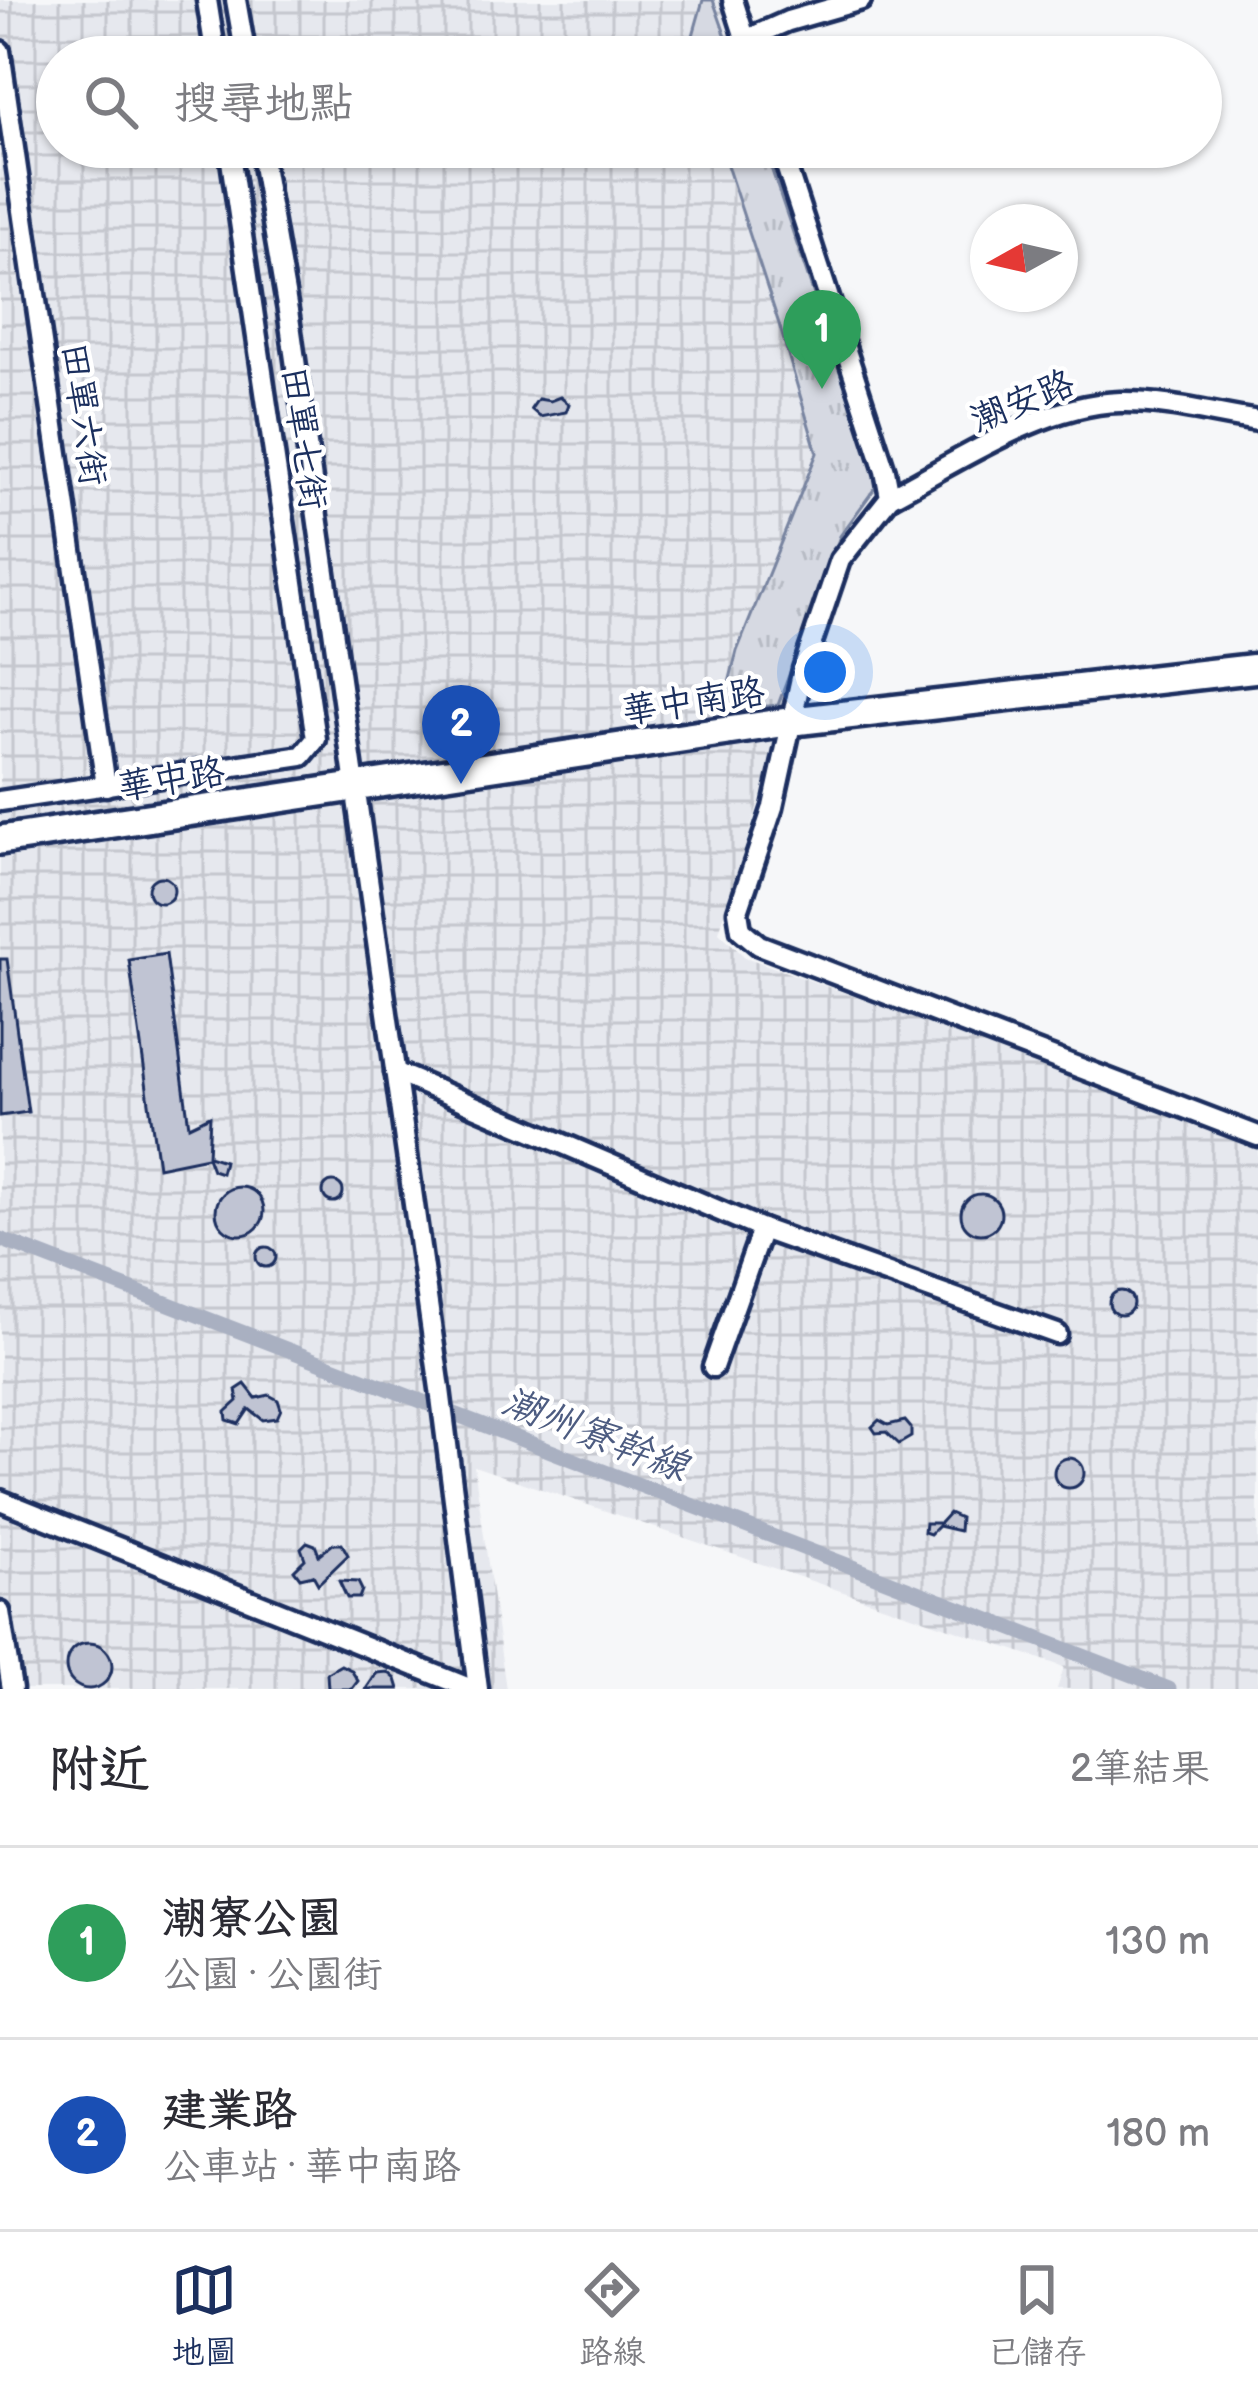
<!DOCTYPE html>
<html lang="zh-TW">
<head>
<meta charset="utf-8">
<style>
  body { margin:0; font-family:"Balsamiq Sans","LXGW WenKai TC",sans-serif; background:#f7f7f7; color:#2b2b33 }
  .compass { position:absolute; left:970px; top:204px; width:108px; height:108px; border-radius:50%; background:#fff; box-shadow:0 3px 9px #0004; rotate:262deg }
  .you { position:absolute; left:825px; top:672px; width:42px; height:42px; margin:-30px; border:9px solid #fff; border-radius:50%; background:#1a73e8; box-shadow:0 0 0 18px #1a73e833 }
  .badge { display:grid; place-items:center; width:78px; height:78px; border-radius:50%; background:#1b2f5e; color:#fff; font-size:39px; font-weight:700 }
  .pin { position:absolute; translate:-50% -99px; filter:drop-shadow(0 3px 6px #0008) }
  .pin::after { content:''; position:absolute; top:63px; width:42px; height:36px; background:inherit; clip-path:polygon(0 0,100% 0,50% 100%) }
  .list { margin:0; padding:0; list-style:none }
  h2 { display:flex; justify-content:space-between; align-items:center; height:156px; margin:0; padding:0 48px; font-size:51px }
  h2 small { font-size:39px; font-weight:400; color:#7c7c81 }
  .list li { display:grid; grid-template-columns:78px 1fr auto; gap:36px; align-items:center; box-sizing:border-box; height:192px; padding:0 48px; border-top:3px solid #e1e1e2 }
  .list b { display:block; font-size:45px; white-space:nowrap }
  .list p { margin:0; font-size:39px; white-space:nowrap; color:#7c7c81 }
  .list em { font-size:39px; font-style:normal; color:#7c7c81 }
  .icon { flex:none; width:66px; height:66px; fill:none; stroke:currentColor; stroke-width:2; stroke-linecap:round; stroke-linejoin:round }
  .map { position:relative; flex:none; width:1258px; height:1689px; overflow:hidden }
  .search { position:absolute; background:#fff; box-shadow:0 3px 9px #0004; left:36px; right:36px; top:36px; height:132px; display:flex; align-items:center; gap:30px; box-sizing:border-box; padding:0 42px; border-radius:66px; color:#7c7c81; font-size:45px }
  .sheet { height:540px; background:#fff }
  nav { display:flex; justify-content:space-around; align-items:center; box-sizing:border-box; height:168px; border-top:3px solid #e1e1e2; background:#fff; font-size:33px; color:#7c7c81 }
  nav a { display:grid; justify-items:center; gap:6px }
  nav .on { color:#1b2f5e }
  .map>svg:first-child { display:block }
  .industrial { fill:url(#industrial-grid) }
  .park { fill:url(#park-tufts); stroke:#7884a0; stroke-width:3 }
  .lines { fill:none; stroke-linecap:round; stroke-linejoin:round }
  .canal { stroke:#a9b0c1; stroke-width:15 }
  .building { fill:#c0c4d3; stroke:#1b2f5e; stroke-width:3 }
  .street-casing { stroke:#1b2f5e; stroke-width:27 }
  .primary-casing { stroke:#1b2f5e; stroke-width:36 }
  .street { stroke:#fff; stroke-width:18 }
  .primary { stroke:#fff; stroke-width:27 }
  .labels { text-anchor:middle; stroke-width:9; stroke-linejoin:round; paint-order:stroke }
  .street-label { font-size:36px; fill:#1b2f5e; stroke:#fff }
  .water-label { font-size:39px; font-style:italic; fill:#4d5c81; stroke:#fff }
</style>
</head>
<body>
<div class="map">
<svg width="1258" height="1689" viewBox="0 0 1258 1689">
  <defs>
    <pattern id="industrial-grid" width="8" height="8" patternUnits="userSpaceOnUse" patternTransform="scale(3)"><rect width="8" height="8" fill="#e6e8ee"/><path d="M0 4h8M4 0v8" fill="none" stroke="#c5c7ce"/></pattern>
    <pattern id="park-tufts" width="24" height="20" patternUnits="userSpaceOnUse" patternTransform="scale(3)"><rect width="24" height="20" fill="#d6d9e2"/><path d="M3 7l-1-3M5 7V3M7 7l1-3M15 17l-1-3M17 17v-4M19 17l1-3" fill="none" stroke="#b7bbc4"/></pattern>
  </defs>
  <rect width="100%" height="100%" fill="#f6f7f9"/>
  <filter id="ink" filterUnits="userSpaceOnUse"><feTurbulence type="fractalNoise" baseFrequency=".00833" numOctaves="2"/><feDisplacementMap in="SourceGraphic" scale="24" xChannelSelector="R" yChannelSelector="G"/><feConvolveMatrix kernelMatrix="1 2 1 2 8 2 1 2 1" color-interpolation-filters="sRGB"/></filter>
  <g filter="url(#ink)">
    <polygon class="industrial" points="0,0 731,0 748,57 57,57 57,147 776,147 878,484 840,536 719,932 745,957 1258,1142 1258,1689 1057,1689 1064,1667 474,1466 506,1689 0,1689"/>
    <g class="park">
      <polygon points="703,0 713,0 733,57 687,57"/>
      <polygon points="721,147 764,147 878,484 840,536 778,705 722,711 737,651 817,453 779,324"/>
    </g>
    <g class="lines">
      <polyline class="canal" points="0,1239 1169,1689"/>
    </g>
    <g class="building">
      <polygon points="560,397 569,404 566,412 540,417 531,409 538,399 550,401"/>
      <circle cx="161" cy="890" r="13"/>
      <polygon points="166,954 189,1126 210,1116 208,1156 224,1161 221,1173 212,1170 207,1157 158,1167 129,960"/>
      <polygon points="0,959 7,959 28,1112 0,1116"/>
      <circle cx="333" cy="1192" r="10"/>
      <circle cx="240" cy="1211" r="24"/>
      <circle cx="981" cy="1214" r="20"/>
      <circle cx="266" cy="1257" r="10"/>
      <circle cx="1121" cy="1303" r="12"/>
      <polygon points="245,1384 256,1398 269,1395 278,1400 281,1409 277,1418 263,1420 249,1409 239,1424 227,1420 226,1412 238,1401 236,1390"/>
      <polygon points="879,1420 888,1425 905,1421 911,1428 911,1437 899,1444 886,1432 876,1433 872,1427"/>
      <circle cx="1069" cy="1473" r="15"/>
      <polygon points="949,1513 960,1518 959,1531 938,1526 930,1534 924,1532 925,1523 940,1523"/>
      <polygon points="307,1542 315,1545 319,1555 333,1544 342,1544 348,1555 318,1584 313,1575 300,1578 294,1570 305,1559 301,1548"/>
      <polygon points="339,1581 358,1582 362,1590 359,1598 347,1598"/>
      <circle cx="89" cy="1666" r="23"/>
      <polygon points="341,1665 351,1670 358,1681 352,1689 328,1689 327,1673"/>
      <polygon points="388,1672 396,1679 399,1689 366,1689 377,1673"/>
    </g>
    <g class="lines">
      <defs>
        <g id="street">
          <polyline points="207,0 216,57"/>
          <polyline points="236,0 246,57"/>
          <polyline points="733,0 751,57"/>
          <polyline points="745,40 788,21 861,0"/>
          <polyline points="0,51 106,786"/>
          <polyline points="260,147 289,317 440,1389 478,1689"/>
          <polyline points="780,147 885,471 890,497 840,560 803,669 773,807 738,911 741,930 759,945 1258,1136"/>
          <path d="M 890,497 C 957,462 1042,404 1120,402 C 1166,401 1213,414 1258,421"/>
          <polyline points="0,801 302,756 316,739 229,147"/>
          <polyline points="395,1072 762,1229 1057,1334"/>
          <polyline points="713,1367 762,1229"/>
          <polyline points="0,1500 472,1689"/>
          <polyline points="0,1612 12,1689"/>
        </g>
        <polyline id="primary" points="0,840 794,721 1258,668"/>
      </defs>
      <use href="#street" class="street-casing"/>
      <use href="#primary" class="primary-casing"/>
      <use href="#street" class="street"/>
      <use href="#primary" class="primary"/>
    </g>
  </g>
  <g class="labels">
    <g class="street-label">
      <text transform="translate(1022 400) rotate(-22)" y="13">潮安路</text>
      <text transform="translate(85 414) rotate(82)" y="13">田單六街</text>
      <text transform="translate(305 438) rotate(82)" y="13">田單七街</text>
      <text transform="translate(693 700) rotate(-8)" y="13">華中南路</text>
      <text transform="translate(171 778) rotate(-9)" y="13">華中路</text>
    </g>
    <g class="water-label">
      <text transform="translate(596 1433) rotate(21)" y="14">潮州寮幹線</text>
    </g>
  </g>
</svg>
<svg class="compass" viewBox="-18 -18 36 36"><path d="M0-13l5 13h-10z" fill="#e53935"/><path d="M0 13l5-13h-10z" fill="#7c7c81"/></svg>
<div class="you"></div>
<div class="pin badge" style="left:822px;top:389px;background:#2e9e5b">1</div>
<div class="pin badge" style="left:461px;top:784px;background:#1a4fb4">2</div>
<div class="search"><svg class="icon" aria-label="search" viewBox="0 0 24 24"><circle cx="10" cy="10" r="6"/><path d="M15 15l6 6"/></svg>搜尋地點</div>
</div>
<section class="sheet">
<h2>附近<small>2筆結果</small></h2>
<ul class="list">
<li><span class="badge" style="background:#2e9e5b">1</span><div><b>潮寮公園</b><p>公園 · 公園街</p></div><em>130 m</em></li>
<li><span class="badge" style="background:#1a4fb4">2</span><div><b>建業路</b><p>公車站 · 華中南路</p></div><em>180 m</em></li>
</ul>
</section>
<nav>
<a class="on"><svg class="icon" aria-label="map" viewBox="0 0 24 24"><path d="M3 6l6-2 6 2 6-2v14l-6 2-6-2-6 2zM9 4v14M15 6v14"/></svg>地圖</a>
<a><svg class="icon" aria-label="directions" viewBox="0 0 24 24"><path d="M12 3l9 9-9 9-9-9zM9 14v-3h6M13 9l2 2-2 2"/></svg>路線</a>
<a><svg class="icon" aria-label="saved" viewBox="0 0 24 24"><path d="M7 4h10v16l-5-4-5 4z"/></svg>已儲存</a>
</nav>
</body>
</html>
